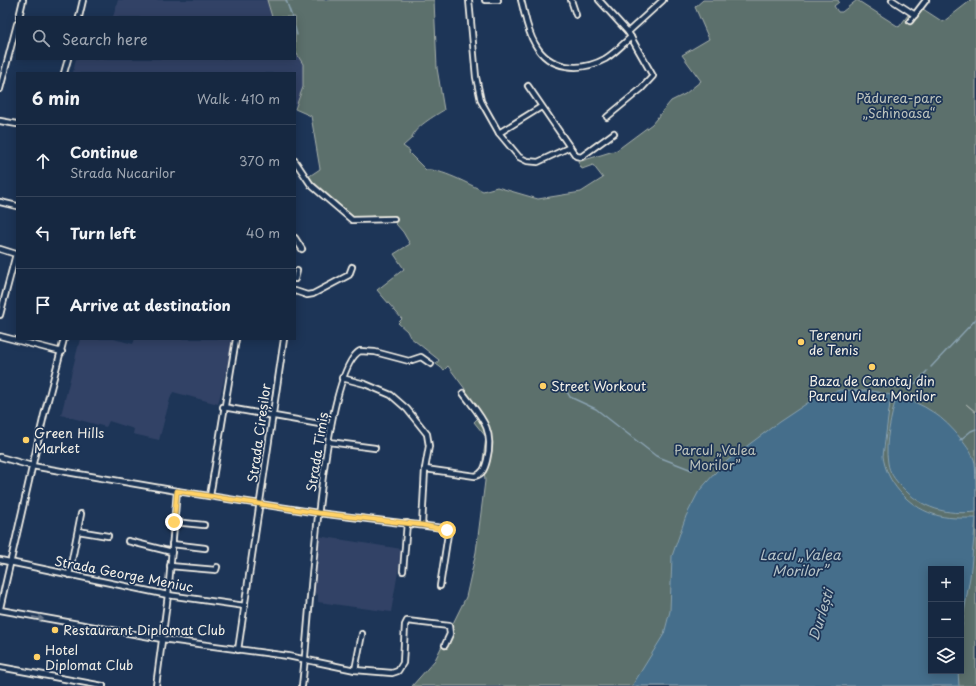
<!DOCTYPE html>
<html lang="en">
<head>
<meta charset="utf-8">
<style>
  body { margin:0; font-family:"Playpen Sans",sans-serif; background:#23344c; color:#f1f3f6 }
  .controls { position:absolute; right:12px; bottom:12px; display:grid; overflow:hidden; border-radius:0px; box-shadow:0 2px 10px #0003 }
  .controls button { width:36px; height:36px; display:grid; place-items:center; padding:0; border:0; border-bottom:1px solid #35445a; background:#162841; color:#f1f3f6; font:20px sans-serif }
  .stop { position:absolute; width:12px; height:12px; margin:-9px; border:3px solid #ffd166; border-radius:50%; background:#fff }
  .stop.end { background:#ffd166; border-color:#fff; box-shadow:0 1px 4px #0008 }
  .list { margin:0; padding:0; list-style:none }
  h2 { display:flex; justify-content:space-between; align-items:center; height:52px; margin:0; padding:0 16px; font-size:17px }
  h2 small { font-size:13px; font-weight:400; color:#9ea6b1 }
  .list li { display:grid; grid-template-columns:26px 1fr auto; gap:12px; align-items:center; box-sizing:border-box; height:72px; padding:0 16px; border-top:1px solid #35445a }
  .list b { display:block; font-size:15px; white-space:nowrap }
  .list p { margin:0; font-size:13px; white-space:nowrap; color:#9ea6b1 }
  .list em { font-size:13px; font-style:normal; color:#9ea6b1 }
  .icon { flex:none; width:22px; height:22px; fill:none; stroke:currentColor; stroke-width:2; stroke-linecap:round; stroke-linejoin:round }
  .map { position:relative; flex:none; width:976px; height:686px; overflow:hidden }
  .search { position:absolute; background:#162841; box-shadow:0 2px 10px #0003; left:16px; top:16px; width:280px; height:44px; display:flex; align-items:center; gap:10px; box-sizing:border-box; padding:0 14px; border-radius:0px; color:#9ea6b1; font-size:15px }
  .panel { position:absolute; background:#162841; box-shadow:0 2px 10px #0003; left:16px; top:72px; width:280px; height:268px; border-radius:0px }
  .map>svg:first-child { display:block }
  .built { fill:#324366 }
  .green { fill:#5b706c; stroke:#a8b0aa; fill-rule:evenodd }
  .water { fill:#446e8b; stroke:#8aa2b0 }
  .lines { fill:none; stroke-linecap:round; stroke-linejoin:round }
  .stream { stroke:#8aa2b0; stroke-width:1.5 }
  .street-casing { stroke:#f4f1e8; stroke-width:8 }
  .street { stroke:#1d3557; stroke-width:4.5 }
  .oneway { fill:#68778a }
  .route { stroke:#ffd166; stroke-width:5 }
  .poi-dot { fill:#ffd166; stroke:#1d3557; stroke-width:1.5 }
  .labels { text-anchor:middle; stroke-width:3.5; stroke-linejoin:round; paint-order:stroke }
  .park-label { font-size:13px; fill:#bec4bd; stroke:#1d3557 }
  .poi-label { font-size:13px; fill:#f4f1e8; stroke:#1d3557; text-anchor:start }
  .street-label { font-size:13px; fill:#f4f1e8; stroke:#1d3557 }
  .water-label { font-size:14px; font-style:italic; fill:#b6c3c7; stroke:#1d3557 }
</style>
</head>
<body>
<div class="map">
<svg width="976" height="686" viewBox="0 0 976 686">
  <rect width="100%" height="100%" fill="#1d3557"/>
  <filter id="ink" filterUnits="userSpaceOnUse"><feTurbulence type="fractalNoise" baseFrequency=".025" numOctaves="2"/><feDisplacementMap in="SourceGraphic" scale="8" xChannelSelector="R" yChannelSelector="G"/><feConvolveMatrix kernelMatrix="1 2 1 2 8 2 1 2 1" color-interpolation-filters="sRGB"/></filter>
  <g filter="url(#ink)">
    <g class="built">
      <polygon points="118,0 267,0 272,17 113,17"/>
      <polygon points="295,51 303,64 303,87 295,109 295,73 73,73 76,59 295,59"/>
      <polygon points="80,339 114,339 133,344 135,339 232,339 228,364 218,404 173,392 170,399 159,440 133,434 134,429 109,421 106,427 61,415"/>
      <polygon points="318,536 402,549 391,612 318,602 318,595 314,592"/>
    </g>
    <path class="green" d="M 267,0 L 434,0 L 437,68 L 444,110 C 436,115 413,128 412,138 L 403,146 L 410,151 L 409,153 L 426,170 C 439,168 471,185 483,191 L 497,187 L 538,199 L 581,192 L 603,178 L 593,165 L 582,169 L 578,162 L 617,150 L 652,124 L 671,101 L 685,94 L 701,81 L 682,55 L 709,39 L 695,7 L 703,0 L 838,0 L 839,2 L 834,6 L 838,12 L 842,12 L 857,0 L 899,27 L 908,15 L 915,19 L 923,9 L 943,22 L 970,1 L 969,0 L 976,0 L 976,412 L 966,404 L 976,413 L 976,686 L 412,686 L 435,660 L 466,597 L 476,552 L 485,481 L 483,459 L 486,437 L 474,422 L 478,418 L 459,393 L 465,389 L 448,366 L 444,370 L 436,364 L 439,360 L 410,337 L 407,331 L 398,323 L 402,319 L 377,290 L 404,269 L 394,254 L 410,244 L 403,232 L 390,217 L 373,216 L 360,219 L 355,218 L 308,177 L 320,169 L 311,116 L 295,109 L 303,87 L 303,64 L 295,51 L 295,17 L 272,17 ZM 931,569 L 961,569 L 961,671 L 931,671 Z"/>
    <g class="water">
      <path d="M 840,390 L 873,391 L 891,395 L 883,456 C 886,482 908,506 933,514 C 946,519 962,518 976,518 L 970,577 L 961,631 L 961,569 L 931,569 L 931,671 L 958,671 L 959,686 L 632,686 L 664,634 L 670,611 L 672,556 L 686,516 L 699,491 L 723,464 L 779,422 L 818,396 Z"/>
      <path d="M 896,396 C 924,403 944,417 961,439 C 967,447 973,454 975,463 C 976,476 976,499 976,512 C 946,515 922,509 901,486 C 895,480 889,472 888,463 C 884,441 892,417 896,396 Z"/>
    </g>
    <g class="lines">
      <g class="stream">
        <polyline points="286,0 292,17"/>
        <polyline points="295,27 297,35"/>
        <polyline points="931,367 976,319"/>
        <polyline points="556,384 566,390 570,397 596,409 656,456 692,470"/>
        <polyline points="886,388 887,385 897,387 910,385 916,383 927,371"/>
        <polyline points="960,440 971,431 976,429"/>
      </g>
      <defs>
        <g id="street">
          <polyline points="469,0 476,77 481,101 499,133 519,157 527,161 538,162 570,147"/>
          <polyline points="485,0 498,0"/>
          <path d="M 521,0 C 525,14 527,31 535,44 C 549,70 581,72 605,59 C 615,53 623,44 631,37"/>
          <polyline points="571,0 576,15"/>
          <polyline points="599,0 628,32 653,76 641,89 607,117"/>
          <polyline points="892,0 915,15"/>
          <polyline points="19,17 23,0"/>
          <polyline points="79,17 83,0"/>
          <polyline points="910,21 926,0"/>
          <polyline points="628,32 663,0"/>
          <polyline points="64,73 68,59"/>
          <polyline points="528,86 576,156 581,157 614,133"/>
          <polyline points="0,89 17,24"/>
          <polyline points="0,121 17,124"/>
          <polyline points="499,133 541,107"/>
          <polyline points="295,161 311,185 352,220 394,219"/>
          <polyline points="0,202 17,206"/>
          <polyline points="295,238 302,249"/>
          <polyline points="0,249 16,254 0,315"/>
          <polyline points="295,279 297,271"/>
          <polyline points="295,291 307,295 313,294 349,275 352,267"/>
          <polyline points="0,336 62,352"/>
          <polyline points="342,378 365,384 391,395 407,409 427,434 429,446 425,469 422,525"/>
          <polyline points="223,407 331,426"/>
          <polyline points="329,442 375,448"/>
          <polyline points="0,457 32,466 177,491 318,513 443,528 447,529 448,534 440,586"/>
          <path d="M 425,469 L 475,476 C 483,474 485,468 487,460 C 495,429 481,417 463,393"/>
          <polyline points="210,496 236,339"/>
          <polyline points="174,522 204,525"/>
          <polyline points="78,531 108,536"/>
          <polyline points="128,541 172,552"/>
          <polyline points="172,544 205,548"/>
          <polyline points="0,560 168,595 245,606"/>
          <polyline points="170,566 216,570 217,567"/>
          <polyline points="403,571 407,523"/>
          <polyline points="69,575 81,514"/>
          <polyline points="0,608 44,415 64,339"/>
          <polyline points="0,610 162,639 288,656 355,670 392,673 398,671 403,663 405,625 407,621 449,626 450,634 445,645"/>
          <polyline points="238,650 284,339"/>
          <polyline points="0,667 103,686"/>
          <polyline points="355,670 362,634"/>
          <polyline points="156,686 168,595 177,491"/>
          <path d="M 302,686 C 309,634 321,372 360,351 L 375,352 L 409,361 L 421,357 L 431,364"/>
        </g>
      </defs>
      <use href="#street" class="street-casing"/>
      <use href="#street" class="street"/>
    </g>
    <defs><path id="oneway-solid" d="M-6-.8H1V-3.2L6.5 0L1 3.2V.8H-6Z"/></defs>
    <use class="oneway" href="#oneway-solid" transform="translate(38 618) rotate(11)"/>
  </g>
  <g class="lines" filter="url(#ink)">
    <polyline class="route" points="174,522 177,491 318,513 422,525 447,530"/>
  </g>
  <g class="poi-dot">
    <circle cx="801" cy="342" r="4"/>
    <circle cx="872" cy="367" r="4"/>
    <circle cx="543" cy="386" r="4"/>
    <circle cx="26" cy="440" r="4"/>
    <circle cx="55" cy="630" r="4"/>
    <circle cx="37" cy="657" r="4"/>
  </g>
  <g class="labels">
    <g class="park-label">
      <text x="899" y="103">Pădurea-parc<tspan x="899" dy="15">„Schinoasa“</tspan></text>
      <text x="715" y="455">Parcul „Valea<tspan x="715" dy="15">Morilor”</tspan></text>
    </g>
    <g class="poi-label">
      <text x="809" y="340">Terenuri<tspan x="809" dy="15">de Tenis</tspan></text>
      <text x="872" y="386" text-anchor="middle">Baza de Canotaj din<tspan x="872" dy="15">Parcul Valea Morilor</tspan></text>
      <text x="551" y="391">Street Workout</text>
      <text x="34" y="438">Green Hills<tspan x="34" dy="15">Market</tspan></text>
      <text x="63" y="635">Restaurant Diplomat Club</text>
      <text x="45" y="655">Hotel<tspan x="45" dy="15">Diplomat Club</tspan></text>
    </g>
    <g class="street-label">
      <text transform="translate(259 433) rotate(-82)" y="5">Strada Cireșilor</text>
      <text transform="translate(317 452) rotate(-81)" y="5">Strada Timiș</text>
      <text transform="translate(124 574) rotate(11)" y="5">Strada George Meniuc</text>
    </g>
    <g class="water-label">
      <text x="800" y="560">Lacul „Valea<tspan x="800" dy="16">Morilor”</tspan></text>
      <text transform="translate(821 615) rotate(-73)" y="5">Durlești</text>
    </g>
  </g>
</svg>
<div class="controls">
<button>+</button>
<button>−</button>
<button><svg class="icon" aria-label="layers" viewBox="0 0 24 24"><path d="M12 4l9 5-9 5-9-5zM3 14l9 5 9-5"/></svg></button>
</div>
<div class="stop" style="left:447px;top:530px"></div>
<div class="stop end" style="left:174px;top:522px"></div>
<div class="search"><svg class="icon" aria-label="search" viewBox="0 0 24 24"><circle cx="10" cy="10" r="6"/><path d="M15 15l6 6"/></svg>Search here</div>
<section class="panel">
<h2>6 min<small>Walk · 410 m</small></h2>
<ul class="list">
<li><svg class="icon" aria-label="ahead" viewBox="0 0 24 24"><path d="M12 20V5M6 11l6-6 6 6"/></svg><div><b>Continue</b><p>Strada Nucarilor</p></div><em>370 m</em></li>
<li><svg class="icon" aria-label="left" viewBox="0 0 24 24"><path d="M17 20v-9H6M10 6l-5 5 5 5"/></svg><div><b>Turn left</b></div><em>40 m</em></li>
<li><svg class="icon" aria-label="arrive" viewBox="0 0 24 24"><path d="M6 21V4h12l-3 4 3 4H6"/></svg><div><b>Arrive at destination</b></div></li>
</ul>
</section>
</div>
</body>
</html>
